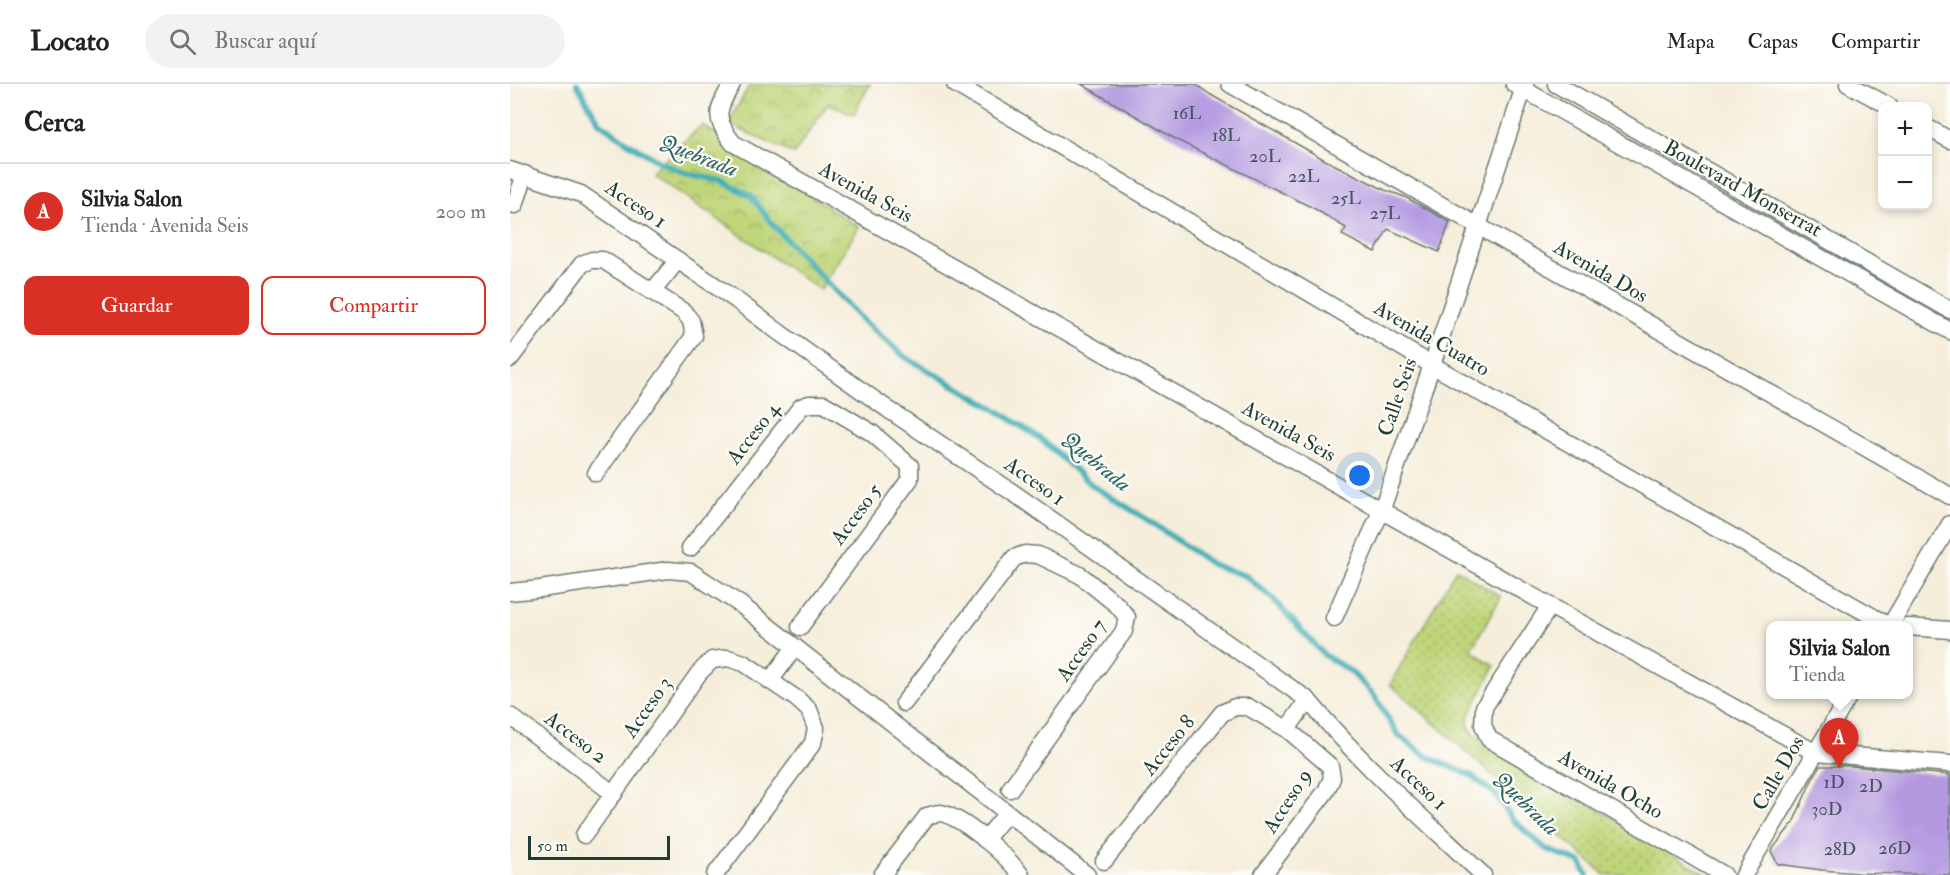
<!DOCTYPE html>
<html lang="es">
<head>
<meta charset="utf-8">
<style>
  body { margin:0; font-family:"IM FELL Double Pica",serif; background:#f2f2f2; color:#222 }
  .controls { position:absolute; right:18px; top:18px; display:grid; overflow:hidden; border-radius:12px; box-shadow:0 3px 9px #0003 }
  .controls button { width:54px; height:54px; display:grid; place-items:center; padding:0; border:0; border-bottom:2px solid #e0e0e0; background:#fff; color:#222; font:30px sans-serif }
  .scale { position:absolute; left:18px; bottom:15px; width:142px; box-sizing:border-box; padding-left:6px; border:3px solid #1f3d34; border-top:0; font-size:16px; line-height:21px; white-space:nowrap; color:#1f3d34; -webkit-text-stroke:4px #fdfcf7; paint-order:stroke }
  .you { position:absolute; left:850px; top:392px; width:21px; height:21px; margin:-15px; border:4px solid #fff; border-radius:50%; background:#1a73e8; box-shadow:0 0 0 9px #1a73e833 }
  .badge { display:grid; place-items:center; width:39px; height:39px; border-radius:50%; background:#d93025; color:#fff; font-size:20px; font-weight:700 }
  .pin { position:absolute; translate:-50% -50px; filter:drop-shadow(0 2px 3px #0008) }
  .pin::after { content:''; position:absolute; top:32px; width:21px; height:18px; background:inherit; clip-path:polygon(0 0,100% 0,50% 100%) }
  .popup { position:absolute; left:1256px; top:537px; width:147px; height:78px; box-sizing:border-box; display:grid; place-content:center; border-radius:12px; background:#fff; filter:drop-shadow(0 2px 4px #0005); font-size:20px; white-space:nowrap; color:#767676 }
  .popup b { font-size:22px; color:#222 }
  .popup::after { content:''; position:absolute; left:50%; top:100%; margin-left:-12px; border:12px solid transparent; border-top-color:#fff }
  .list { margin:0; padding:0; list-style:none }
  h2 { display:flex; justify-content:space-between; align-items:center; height:78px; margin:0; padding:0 24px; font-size:26px }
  h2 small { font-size:20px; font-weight:400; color:#767676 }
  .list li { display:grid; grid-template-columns:39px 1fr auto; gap:18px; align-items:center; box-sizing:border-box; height:96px; padding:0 24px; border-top:2px solid #e0e0e0 }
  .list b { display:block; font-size:22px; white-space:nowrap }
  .list p { margin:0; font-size:20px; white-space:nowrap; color:#767676 }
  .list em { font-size:20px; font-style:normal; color:#767676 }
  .actions { display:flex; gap:12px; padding:18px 24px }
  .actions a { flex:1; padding:14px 0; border:2px solid #d93025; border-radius:12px; text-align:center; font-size:21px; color:#d93025 }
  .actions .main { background:#d93025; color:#fff }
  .icon { flex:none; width:33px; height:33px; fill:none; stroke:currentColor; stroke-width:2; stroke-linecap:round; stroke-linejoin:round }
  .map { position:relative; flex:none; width:1440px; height:791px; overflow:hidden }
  header { display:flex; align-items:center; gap:36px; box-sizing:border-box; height:84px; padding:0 30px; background:#fff; border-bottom:2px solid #e0e0e0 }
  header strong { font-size:28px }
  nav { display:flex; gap:33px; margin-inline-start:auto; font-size:21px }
  .search { width:420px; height:54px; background:#f2f2f2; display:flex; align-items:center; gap:15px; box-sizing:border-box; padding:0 21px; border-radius:33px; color:#767676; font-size:22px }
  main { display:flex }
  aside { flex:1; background:#fff }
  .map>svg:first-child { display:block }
  .grass { fill:url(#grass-dots); stroke:#6f8956; stroke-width:1.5 }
  .park { fill:url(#park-crowns); stroke:#6f8956; stroke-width:1.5 }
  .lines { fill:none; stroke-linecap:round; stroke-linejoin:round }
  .stream { stroke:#3eafb7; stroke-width:6 }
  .building { fill:#b499e1 }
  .street-casing { stroke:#6a7b6e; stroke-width:19 }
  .street { stroke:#fff; stroke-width:16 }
  .labels { text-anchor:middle; stroke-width:4.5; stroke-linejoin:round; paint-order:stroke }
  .number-label { font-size:18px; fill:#44545f }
  .street-label { font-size:21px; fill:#1f3d34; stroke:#fdfcf7 }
  .water-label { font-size:22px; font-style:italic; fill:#2a6562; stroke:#fdfcf7 }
</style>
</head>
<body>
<header>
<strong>Locato</strong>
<div class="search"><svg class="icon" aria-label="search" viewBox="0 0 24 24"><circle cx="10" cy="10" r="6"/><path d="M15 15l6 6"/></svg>Buscar aquí</div>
<nav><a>Mapa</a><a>Capas</a><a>Compartir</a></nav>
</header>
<main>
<aside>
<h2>Cerca<small></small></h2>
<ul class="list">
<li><span class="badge">A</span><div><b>Silvia Salon</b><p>Tienda · Avenida Seis</p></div><em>200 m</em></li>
</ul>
<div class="actions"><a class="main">Guardar</a><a>Compartir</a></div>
</aside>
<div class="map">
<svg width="1440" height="791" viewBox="0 0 1440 791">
  <defs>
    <pattern id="grass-dots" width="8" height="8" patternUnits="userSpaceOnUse" patternTransform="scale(1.5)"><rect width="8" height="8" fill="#bfd579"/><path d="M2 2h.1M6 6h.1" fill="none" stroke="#9bae64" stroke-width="1.8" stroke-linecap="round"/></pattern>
    <pattern id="park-crowns" width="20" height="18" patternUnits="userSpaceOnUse" patternTransform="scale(1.5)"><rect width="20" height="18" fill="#bfd579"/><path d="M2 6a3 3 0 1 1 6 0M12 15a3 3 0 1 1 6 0" fill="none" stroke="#9bae64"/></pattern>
  </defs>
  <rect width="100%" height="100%" fill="#fdfcf7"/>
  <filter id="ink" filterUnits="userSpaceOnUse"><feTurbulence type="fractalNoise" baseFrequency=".0167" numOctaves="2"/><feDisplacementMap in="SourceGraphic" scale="12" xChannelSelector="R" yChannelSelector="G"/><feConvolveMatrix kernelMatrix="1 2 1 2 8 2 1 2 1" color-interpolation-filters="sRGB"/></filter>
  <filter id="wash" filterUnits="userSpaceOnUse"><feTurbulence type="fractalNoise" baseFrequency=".008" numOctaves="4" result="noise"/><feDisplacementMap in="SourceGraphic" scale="24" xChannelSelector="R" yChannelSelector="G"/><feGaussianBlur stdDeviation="1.35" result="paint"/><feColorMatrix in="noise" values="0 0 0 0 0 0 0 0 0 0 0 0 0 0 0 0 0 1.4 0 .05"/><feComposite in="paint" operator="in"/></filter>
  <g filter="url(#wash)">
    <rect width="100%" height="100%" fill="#f6eedb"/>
    <polygon class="grass" points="946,485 991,513 961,566 985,582 959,632 958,641 963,649 1197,791 1095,791 880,600"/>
    <g class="park">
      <polygon points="240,0 360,0 344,30 318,20 284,70 218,40"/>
      <polygon points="192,41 349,143 310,206 141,89"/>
    </g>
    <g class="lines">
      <polyline class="stream" points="67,0 89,38 117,58 148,77 175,89 212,97 241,112 263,141 352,236 395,273 482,323 531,355 583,402 641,438 703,481 736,492 762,514 814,571 840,587 864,611 888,651 916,672 962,692 986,711 1003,736 1036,765 1070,778 1077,791"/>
    </g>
    <g id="blocks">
      <g class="building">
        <polygon points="571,0 685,0 701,11 815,76 875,106 895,113 940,138 929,168 878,145 865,168 832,151 836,144 805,125 669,57"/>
        <polygon points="1310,682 1340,682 1440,691 1440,791 1348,789 1312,786 1268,780 1261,767 1283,739 1300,700"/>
      </g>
    </g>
  </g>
  <g filter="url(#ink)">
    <use href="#blocks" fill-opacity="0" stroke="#6a7b6e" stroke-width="1.5"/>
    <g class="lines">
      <defs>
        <g id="street">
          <path d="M 222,0 C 207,26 203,33 223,59 L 1040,522 L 1306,669 L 1440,680"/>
          <polyline points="445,0 922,281 1379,542"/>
          <polyline points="720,0 1440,412"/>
          <polyline points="1004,0 1440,247"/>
          <polyline points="1046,0 1440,226"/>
          <polyline points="1338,0 1379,22"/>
          <polyline points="1418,44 1440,56"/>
          <path d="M 0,86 L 71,110 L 226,216 L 270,249 L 379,326 L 505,410 L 798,616 C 851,680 913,734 973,791"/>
          <polyline points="0,120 5,121 15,90"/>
          <polyline points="142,208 168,176"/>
          <polyline points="0,275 72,180 82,176 93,176 174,228 181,237 184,252 86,389"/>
          <polyline points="180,464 291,323 299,320 314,320 362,349 400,382 400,395 290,543"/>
          <polyline points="0,508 30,505 158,486 181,488 231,521 577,791"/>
          <polyline points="1040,522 974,623 973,641 979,655 1214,791"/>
          <polyline points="824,534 872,425 922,281 1015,0"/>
          <polyline points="1380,542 1440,440"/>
          <polyline points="1398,543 1440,546"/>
          <polyline points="260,597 285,563"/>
          <polyline points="394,619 504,474 515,470 528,471 570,491 607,521 617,533 614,547 500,705"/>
          <polyline points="0,632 104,710"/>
          <polyline points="777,645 798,616"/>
          <polyline points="74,751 189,589 202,576 218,574 234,579 287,615 299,626 306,644 303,659 205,791"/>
          <polyline points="475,756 497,729"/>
          <polyline points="594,777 712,629 725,623 738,623 777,645 820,682 822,694 816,707 753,791"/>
          <path d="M 372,791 L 417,732 C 421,731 426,729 431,729 C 454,734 497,772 511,791"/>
          <polyline points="1234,791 1340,610"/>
        </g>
      </defs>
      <use href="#street" class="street-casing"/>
      <use href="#street" class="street"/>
    </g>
  </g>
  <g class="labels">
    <g class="number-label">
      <text x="677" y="35">16L</text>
      <text x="716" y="57">18L</text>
      <text x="755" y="78">20L</text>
      <text x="794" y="98">22L</text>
      <text x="836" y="120">25L</text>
      <text x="875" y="135">27L</text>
      <text x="1324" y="704">1D</text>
      <text x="1361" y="708">2D</text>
      <text x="1317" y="731">30D</text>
      <text x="1385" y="770">26D</text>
      <text x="1330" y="771">28D</text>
    </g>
    <g class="street-label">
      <text transform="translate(1233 104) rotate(29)" y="7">Boulevard Monserrat</text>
      <text transform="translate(356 108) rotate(29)" y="7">Avenida Seis</text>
      <text transform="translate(126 120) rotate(34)" y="7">Acceso 1</text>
      <text transform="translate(1091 187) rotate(30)" y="7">Avenida Dos</text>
      <text transform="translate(922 254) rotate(30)" y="7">Avenida Cuatro</text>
      <text transform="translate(887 313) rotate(-71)" y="7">Calle Seis</text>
      <text transform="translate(779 347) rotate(29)" y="7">Avenida Seis</text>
      <text transform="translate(243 349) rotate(-52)" y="7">Acceso 4</text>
      <text transform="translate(525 397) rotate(35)" y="7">Acceso 1</text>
      <text transform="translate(346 430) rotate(-53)" y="7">Acceso 5</text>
      <text transform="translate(571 566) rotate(-55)" y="7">Acceso 7</text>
      <text transform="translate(137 623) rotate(-55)" y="7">Acceso 3</text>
      <text transform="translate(66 653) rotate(37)" y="7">Acceso 2</text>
      <text transform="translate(658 661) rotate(-51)" y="7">Acceso 8</text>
      <text transform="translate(1268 689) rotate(-60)" y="7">Calle Dos</text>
      <text transform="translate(909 699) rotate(43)" y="7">Acceso 1</text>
      <text transform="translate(1101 700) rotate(30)" y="7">Avenida Ocho</text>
      <text transform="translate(777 717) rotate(-57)" y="7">Acceso 9</text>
    </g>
    <g class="water-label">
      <text transform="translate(189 71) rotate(21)" y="8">Quebrada</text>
      <text transform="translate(587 377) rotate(39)" y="8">Quebrada</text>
      <text transform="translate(1017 719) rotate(44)" y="8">Quebrada</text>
    </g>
  </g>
</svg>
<div class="controls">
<button>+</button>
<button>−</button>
</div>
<div class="scale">50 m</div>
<div class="you"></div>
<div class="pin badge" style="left:1329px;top:684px">A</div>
<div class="popup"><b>Silvia Salon</b>Tienda</div>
</div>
</main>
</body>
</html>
